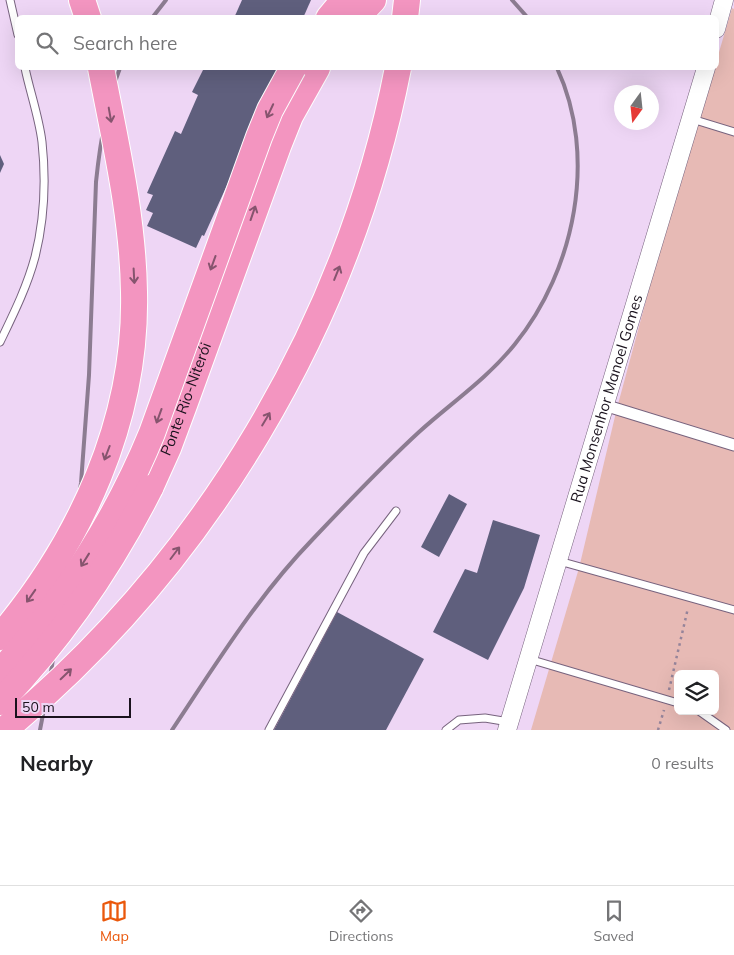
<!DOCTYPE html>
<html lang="en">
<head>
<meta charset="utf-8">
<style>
  body { margin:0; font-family:Mulish,sans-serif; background:#f6f6f6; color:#202124 }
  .controls { position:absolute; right:15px; bottom:15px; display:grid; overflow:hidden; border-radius:8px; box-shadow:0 5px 20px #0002 }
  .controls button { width:45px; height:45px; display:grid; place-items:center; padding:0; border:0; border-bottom:1px solid #e0e0e0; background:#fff; color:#202124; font:25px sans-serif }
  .compass { position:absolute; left:614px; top:85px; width:45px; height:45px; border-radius:50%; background:#fff; box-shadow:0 5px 20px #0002; rotate:195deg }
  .scale { position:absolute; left:15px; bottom:12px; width:116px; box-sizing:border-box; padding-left:5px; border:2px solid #1a121d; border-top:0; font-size:14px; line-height:18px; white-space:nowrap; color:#1a121d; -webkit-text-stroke:4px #eed6f5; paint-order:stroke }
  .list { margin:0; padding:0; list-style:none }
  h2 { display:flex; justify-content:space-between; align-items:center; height:65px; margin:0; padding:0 20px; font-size:21px }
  h2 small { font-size:16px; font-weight:400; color:#757577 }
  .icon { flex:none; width:28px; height:28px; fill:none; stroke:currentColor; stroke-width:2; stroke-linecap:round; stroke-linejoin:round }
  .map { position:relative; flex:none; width:734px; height:730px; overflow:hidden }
  .search { position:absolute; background:#fff; box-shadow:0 5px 20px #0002; left:15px; right:15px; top:15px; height:55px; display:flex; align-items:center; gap:12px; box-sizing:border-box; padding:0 18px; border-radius:8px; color:#757577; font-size:19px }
  .sheet { height:155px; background:#fff }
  nav { display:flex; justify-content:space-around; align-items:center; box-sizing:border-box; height:70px; border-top:1px solid #e0e0e0; background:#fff; font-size:14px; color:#757577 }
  nav a { display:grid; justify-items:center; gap:2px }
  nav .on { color:#ea580c }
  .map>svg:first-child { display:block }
  .green { fill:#e7bab5; fill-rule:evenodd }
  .building { fill:#5f5f7d }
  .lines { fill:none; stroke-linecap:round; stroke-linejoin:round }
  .service-casing { stroke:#77637e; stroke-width:9 }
  .pedestrian-casing { stroke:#77637e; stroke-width:13 }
  .tertiary-casing { stroke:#77637e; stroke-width:19 }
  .motorway-casing { stroke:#fff; stroke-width:28 }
  .path { stroke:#95849a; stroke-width:2.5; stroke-dasharray:2.5 4; stroke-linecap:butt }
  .service { stroke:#fff; stroke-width:7 }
  .pedestrian { stroke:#fff; stroke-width:11 }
  .tertiary { stroke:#fff; stroke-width:18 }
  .motorway { stroke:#f395c0; stroke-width:26 }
  .rail { stroke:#8c7c91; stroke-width:4 }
  .motorway-bridge-casing { stroke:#fff; stroke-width:28; stroke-linecap:butt }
  .motorway-bridge { stroke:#f395c0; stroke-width:26 }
  .oneway { stroke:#86546e }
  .labels { text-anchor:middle; stroke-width:5; stroke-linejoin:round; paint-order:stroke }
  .street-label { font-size:15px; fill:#1a121d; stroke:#eed6f5 }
</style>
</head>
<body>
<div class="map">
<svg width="734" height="730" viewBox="0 0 734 730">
  <rect width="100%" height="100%" fill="#eed6f5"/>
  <path class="green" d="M 732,8 L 734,9 L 734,730 L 531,730 L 579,568 L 617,408 L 658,256 L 714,68 L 716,68 L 717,59 ZM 678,674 L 715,674 L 715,711 L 678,711 Z"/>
  <g class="building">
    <polygon points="242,0 311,0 303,18 234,18"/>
    <polygon points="204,68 280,68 204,236 202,235 196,248 147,226 153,213 146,210 153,195 147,193 175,131 181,134 198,95 192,92"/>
    <polygon points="0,155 4,164 0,173"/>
    <polygon points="449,494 467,504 439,557 421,547"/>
    <polygon points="493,520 540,535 524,588 488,660 433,632 465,569 477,573"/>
    <polygon points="337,612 424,659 386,730 274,730"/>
  </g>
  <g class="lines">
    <defs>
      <g id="service">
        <polyline points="10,0 18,35"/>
        <polyline points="692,119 734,132"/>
        <path d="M 0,342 C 13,315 27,287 35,257 C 44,221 46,179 42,142 C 39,117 30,92 25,68"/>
        <polyline points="559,561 734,610"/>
        <polyline points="529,659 678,703"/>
        <polyline points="699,711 726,730"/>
        <polyline points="269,730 364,553 396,511"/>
        <polyline points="446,730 459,720 485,718 509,722"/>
      </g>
      <polyline id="pedestrian" points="604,405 734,445"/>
      <g id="tertiary">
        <polyline points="716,29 724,0"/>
        <path id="s1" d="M 507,730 L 706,68"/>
      </g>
      <g id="motorway">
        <polyline points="82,0 88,18"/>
        <polyline points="329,18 344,0"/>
        <polyline points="356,18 373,0"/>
        <polyline points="405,18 407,0"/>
        <path id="s2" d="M 150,488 L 168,448 L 184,405 L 278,146 L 290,116 L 317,68"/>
      </g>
    </defs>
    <use href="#service" class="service-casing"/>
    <use href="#pedestrian" class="pedestrian-casing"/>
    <use href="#tertiary" class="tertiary-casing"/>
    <use href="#motorway" class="motorway-casing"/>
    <g class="path">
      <polyline points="669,690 688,608"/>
      <polyline points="658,730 664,710"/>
    </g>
    <use href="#service" class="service"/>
    <use href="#pedestrian" class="pedestrian"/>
    <use href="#tertiary" class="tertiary"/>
    <use href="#motorway" class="motorway"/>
    <g class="rail">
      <polyline points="512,0 528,18"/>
      <polyline points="152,18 166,0"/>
      <path d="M 40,730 L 50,678 L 81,483 L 89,375 L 96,182 C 100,143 106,104 120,68"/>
      <path d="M 172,730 C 216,664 257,597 312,540 C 347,503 382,466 419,432 C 451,403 487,379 515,344 C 575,270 598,156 557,68"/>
    </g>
    <defs>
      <g id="motorway-bridge">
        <path d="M 0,637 C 81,541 137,419 134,292 C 133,217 115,141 101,68"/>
        <path d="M 0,672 C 64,601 116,521 152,433 L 259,137 L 270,110 L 293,68"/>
        <path d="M 0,702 C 61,638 110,567 150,488"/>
        <path d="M 4,730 C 206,563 348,324 398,68"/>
      </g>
    </defs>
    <use href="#motorway-bridge" class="motorway-bridge-casing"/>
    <use href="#motorway-bridge" class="motorway-bridge"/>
  </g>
  <defs><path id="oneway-shaft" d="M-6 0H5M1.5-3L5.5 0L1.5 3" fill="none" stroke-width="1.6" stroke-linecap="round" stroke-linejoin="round" transform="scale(1.25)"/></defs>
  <g class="oneway">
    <use href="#oneway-shaft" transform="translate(270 111) rotate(115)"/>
    <use href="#oneway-shaft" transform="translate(110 115) rotate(80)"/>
    <use href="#oneway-shaft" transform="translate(253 213) rotate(-71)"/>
    <use href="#oneway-shaft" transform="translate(213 263) rotate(110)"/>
    <use href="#oneway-shaft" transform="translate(337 273) rotate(-68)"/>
    <use href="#oneway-shaft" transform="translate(134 276) rotate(87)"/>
    <use href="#oneway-shaft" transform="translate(159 416) rotate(110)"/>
    <use href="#oneway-shaft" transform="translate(266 419) rotate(-59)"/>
    <use href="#oneway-shaft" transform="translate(107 453) rotate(111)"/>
    <use href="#oneway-shaft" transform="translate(175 553) rotate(-53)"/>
    <use href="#oneway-shaft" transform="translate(85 560) rotate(122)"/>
    <use href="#oneway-shaft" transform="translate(31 596) rotate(125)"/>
    <use href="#oneway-shaft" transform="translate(66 674) rotate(-44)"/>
  </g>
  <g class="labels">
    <g class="street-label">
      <text dy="5" stroke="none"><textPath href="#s2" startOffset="96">Ponte Rio-Niterói</textPath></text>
      <text dy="5" stroke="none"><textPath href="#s1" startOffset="346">Rua Monsenhor Manoel Gomes</textPath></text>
    </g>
  </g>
</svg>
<div class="controls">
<button><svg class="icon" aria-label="layers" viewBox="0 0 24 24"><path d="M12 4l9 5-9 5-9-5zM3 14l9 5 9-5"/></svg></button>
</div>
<svg class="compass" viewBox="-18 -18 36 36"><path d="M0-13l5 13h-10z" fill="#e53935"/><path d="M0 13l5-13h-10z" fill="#757577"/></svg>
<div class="scale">50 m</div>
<div class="search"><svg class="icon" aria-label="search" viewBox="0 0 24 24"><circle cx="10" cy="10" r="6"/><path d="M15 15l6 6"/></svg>Search here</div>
</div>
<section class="sheet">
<h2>Nearby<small>0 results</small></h2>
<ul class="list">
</ul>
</section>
<nav>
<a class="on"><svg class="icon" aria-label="map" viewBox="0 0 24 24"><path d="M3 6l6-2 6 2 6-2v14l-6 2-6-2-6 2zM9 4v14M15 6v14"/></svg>Map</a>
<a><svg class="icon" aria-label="directions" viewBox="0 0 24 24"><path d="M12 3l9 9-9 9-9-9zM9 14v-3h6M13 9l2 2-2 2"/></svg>Directions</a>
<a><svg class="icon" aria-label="saved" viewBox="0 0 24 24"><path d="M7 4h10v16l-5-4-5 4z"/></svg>Saved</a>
</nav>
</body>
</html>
